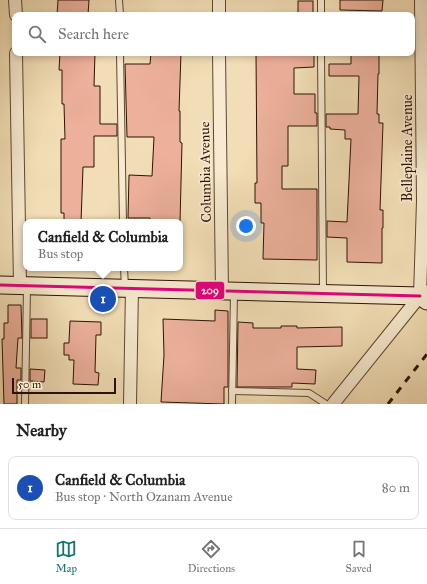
<!DOCTYPE html>
<html lang="en">
<head>
<meta charset="utf-8">
<style>
  body { margin:0; font-family:"IM FELL Great Primer",serif; background:#f2f2f2; color:#202124 }
  .scale { position:absolute; left:12px; bottom:10px; width:104px; box-sizing:border-box; padding-left:4px; border:2px solid #2d1304; border-top:0; font-size:11px; line-height:14px; white-space:nowrap; color:#2d1304; -webkit-text-stroke:3px #f7ead0; paint-order:stroke }
  .you { position:absolute; left:246px; top:226px; width:14px; height:14px; margin:-10px; border:3px solid #fff; border-radius:50%; background:#1a73e8; box-shadow:0 0 0 6px #1a73e833 }
  .badge { display:grid; place-items:center; width:26px; height:26px; border-radius:50%; background:#0f766e; color:#fff; font-size:13px; font-weight:700 }
  .pin { position:absolute; translate:-50% -50%; border:2px solid #fff; box-shadow:0 1px 4px #0006 }
  .popup { position:absolute; left:23px; top:219px; width:160px; height:52px; box-sizing:border-box; display:grid; place-content:center; border-radius:8px; background:#fff; filter:drop-shadow(0 1px 3px #0005); font-size:13px; white-space:nowrap; color:#757577 }
  .popup b { font-size:15px; color:#202124 }
  .popup::after { content:''; position:absolute; left:50%; top:100%; margin-left:-8px; border:8px solid transparent; border-top-color:#fff }
  .list { margin:0; padding:0; list-style:none }
  h2 { display:flex; justify-content:space-between; align-items:center; height:52px; margin:0; padding:0 16px; font-size:17px }
  h2 small { font-size:13px; font-weight:400; color:#757577 }
  .list li { display:grid; grid-template-columns:26px 1fr auto; gap:12px; align-items:center; box-sizing:border-box; height:64px; margin:0 8px 8px; padding:0 8px; border:1px solid #e0e0e0; border-radius:8px }
  .list b { display:block; font-size:15px; white-space:nowrap }
  .list p { margin:0; font-size:13px; white-space:nowrap; color:#757577 }
  .list em { font-size:13px; font-style:normal; color:#757577 }
  .icon { flex:none; width:22px; height:22px; fill:none; stroke:currentColor; stroke-width:2; stroke-linecap:round; stroke-linejoin:round }
  .map { position:relative; flex:none; width:427px; height:404px; overflow:hidden }
  .search { position:absolute; background:#fff; box-shadow:0 2px 6px #0003; left:12px; right:12px; top:12px; height:44px; display:flex; align-items:center; gap:10px; box-sizing:border-box; padding:0 14px; border-radius:8px; color:#757577; font-size:15px }
  .sheet { height:124px; background:#fff }
  nav { display:flex; justify-content:space-around; align-items:center; box-sizing:border-box; height:56px; border-top:1px solid #e0e0e0; background:#fff; font-size:11px; color:#757577 }
  nav a { display:grid; justify-items:center; gap:2px }
  nav .on { color:#0f766e }
  .map>svg:first-child { display:block }
  .building { fill:#ecb09b; stroke:#2d1304 }
  .lines { fill:none; stroke-linecap:round; stroke-linejoin:round }
  .lane-casing { stroke:#5e4630; stroke-width:8 }
  .street-casing { stroke:#5e4630; stroke-width:14 }
  .secondary-casing { stroke:#2d1304; stroke-width:19 }
  .lane { stroke:#f7ead0; stroke-width:6 }
  .street { stroke:#f7ead0; stroke-width:12 }
  .secondary { stroke:#f7ead0; stroke-width:17 }
  .rail { stroke:#2d1304; stroke-width:3; stroke-dasharray:7 7; stroke-linecap:butt }
  .bus-1-casing { stroke:#f7ead0; stroke-width:6 }
  .bus-1 { stroke:#e5007d; stroke-width:3 }
  .labels { text-anchor:middle; stroke-width:3.5; stroke-linejoin:round; paint-order:stroke }
  .street-label { font-size:14px; fill:#2d1304; stroke:#f7ead0 }
  .line-badge { stroke:#f7ead0; stroke-width:1.5 }
  .badge-label { font-size:11px; text-anchor:middle; font-weight:bold; fill:#fff }
</style>
</head>
<body>
<div class="map">
<svg width="427" height="404" viewBox="0 0 427 404">
  <rect width="100%" height="100%" fill="#f2deb6"/>
  <filter id="stains"><feTurbulence type="fractalNoise" baseFrequency=".005" numOctaves="4"/><feColorMatrix values="0 0 0 0 .2 0 0 0 0 .09 0 0 0 0 .02 0 0 0 .5 -.17"/></filter>
  <radialGradient id="worn" r=".72"><stop offset=".6" stop-color="#630" stop-opacity="0"/><stop offset="1" stop-color="#630" stop-opacity=".3"/></radialGradient>
  <g class="building">
    <polygon points="58,0 89,0 88,15 57,15"/>
    <polygon points="340,0 383,0 382,11 340,10"/>
    <rect x="298" y="1" width="15" height="14"/>
    <polygon points="60,53 95,53 94,86 100,86 100,124 117,124 117,136 94,136 94,167 83,167 81,222 64,222 64,213 61,213 61,139 65,139 64,104 62,104 62,70 59,70"/>
    <polygon points="151,53 181,53 179,111 180,111 180,142 182,143 180,222 150,222 150,218 128,218 129,175 152,176 154,137 127,137 125,64 150,64"/>
    <polygon points="256,53 314,53 314,67 294,68 294,94 315,94 315,113 317,113 317,126 288,126 288,166 282,166 282,189 317,189 317,260 263,259 264,223 261,223 261,203 255,203 255,183 257,183"/>
    <polygon points="379,53 379,74 378,74 377,114 379,114 379,123 383,123 380,210 383,210 383,228 382,228 382,263 347,262 347,238 327,237 327,221 347,222 351,139 345,139 345,130 330,129 330,127 326,127 326,114 358,114 359,76 329,76 329,64 351,64 351,54"/>
    <polygon points="8,305 21,305 22,338 18,338 16,368 21,368 21,380 17,380 17,404 4,404 2,339 4,339 4,323 8,323"/>
    <polygon points="215,310 228,311 228,387 224,387 224,404 161,402 164,355 163,319 215,321"/>
    <rect x="31" y="319" width="16" height="19"/>
    <polygon points="70,321 101,322 101,335 96,335 95,372 99,373 98,385 73,384 74,360 69,360 69,355 64,355 64,343 69,343 69,341"/>
    <polygon points="238,322 253,323 253,328 281,328 281,326 297,326 297,328 342,327 342,346 297,347 297,369 316,370 315,384 292,383 292,387 237,387"/>
    <polygon points="30,369 45,370 44,382 30,381"/>
  </g>
  <g class="lines">
    <defs>
      <g id="lane">
        <polyline points="119,0 120,15"/>
        <polyline points="321,0 321,15"/>
        <polyline points="120,53 123,222"/>
        <polyline points="321,53 323,291"/>
        <polyline points="124,268 125,287"/>
        <polyline points="232,391 309,393 326,404"/>
        <polyline points="25,404 27,288"/>
        <polyline points="232,404 234,293"/>
      </g>
      <g id="street">
        <polyline points="15,0 16,15"/>
        <polyline points="219,0 219,15"/>
        <polyline points="16,53 20,285"/>
        <polyline points="219,53 222,291"/>
        <polyline points="420,296 423,201 421,0"/>
        <polyline points="130,404 132,288"/>
        <polyline points="333,404 424,291"/>
      </g>
      <polyline id="secondary" points="0,285 420,296 427,301"/>
    </defs>
    <use href="#lane" class="lane-casing"/>
    <use href="#street" class="street-casing"/>
    <use href="#secondary" class="secondary-casing"/>
    <use href="#lane" class="lane"/>
    <use href="#street" class="street"/>
    <use href="#secondary" class="secondary"/>
    <polyline class="rail" points="388,404 427,354"/>
    <defs>
      <polyline id="bus-1" points="0,285 420,296"/>
    </defs>
    <use href="#bus-1" class="bus-1-casing"/>
    <use href="#bus-1" class="bus-1"/>
  </g>
  <g class="labels">
    <g class="street-label">
      <text transform="translate(407 148) rotate(-90)" y="5">Belleplaine Avenue</text>
      <text transform="translate(205 172) rotate(-91)" y="5">Columbia Avenue</text>
    </g>
  </g>
  <rect class="line-badge" x="195" y="281" width="30" height="19" rx="4" fill="#e5007d"/>
  <g class="badge-label">
    <text x="210" y="294">209</text>
  </g>
  <rect width="100%" height="100%" filter="url(#stains)"/>
  <rect width="100%" height="100%" fill="url(#worn)"/>
</svg>
<div class="scale">50 m</div>
<div class="you"></div>
<div class="pin badge" style="left:103px;top:299px;background:#1a4fb4">1</div>
<div class="popup"><b>Canfield &amp; Columbia</b>Bus stop</div>
<div class="search"><svg class="icon" aria-label="search" viewBox="0 0 24 24"><circle cx="10" cy="10" r="6"/><path d="M15 15l6 6"/></svg>Search here</div>
</div>
<section class="sheet">
<h2>Nearby<small></small></h2>
<ul class="list">
<li><span class="badge" style="background:#1a4fb4">1</span><div><b>Canfield &amp; Columbia</b><p>Bus stop · North Ozanam Avenue</p></div><em>80 m</em></li>
</ul>
</section>
<nav>
<a class="on"><svg class="icon" aria-label="map" viewBox="0 0 24 24"><path d="M3 6l6-2 6 2 6-2v14l-6 2-6-2-6 2zM9 4v14M15 6v14"/></svg>Map</a>
<a><svg class="icon" aria-label="directions" viewBox="0 0 24 24"><path d="M12 3l9 9-9 9-9-9zM9 14v-3h6M13 9l2 2-2 2"/></svg>Directions</a>
<a><svg class="icon" aria-label="saved" viewBox="0 0 24 24"><path d="M7 4h10v16l-5-4-5 4z"/></svg>Saved</a>
</nav>
</body>
</html>
